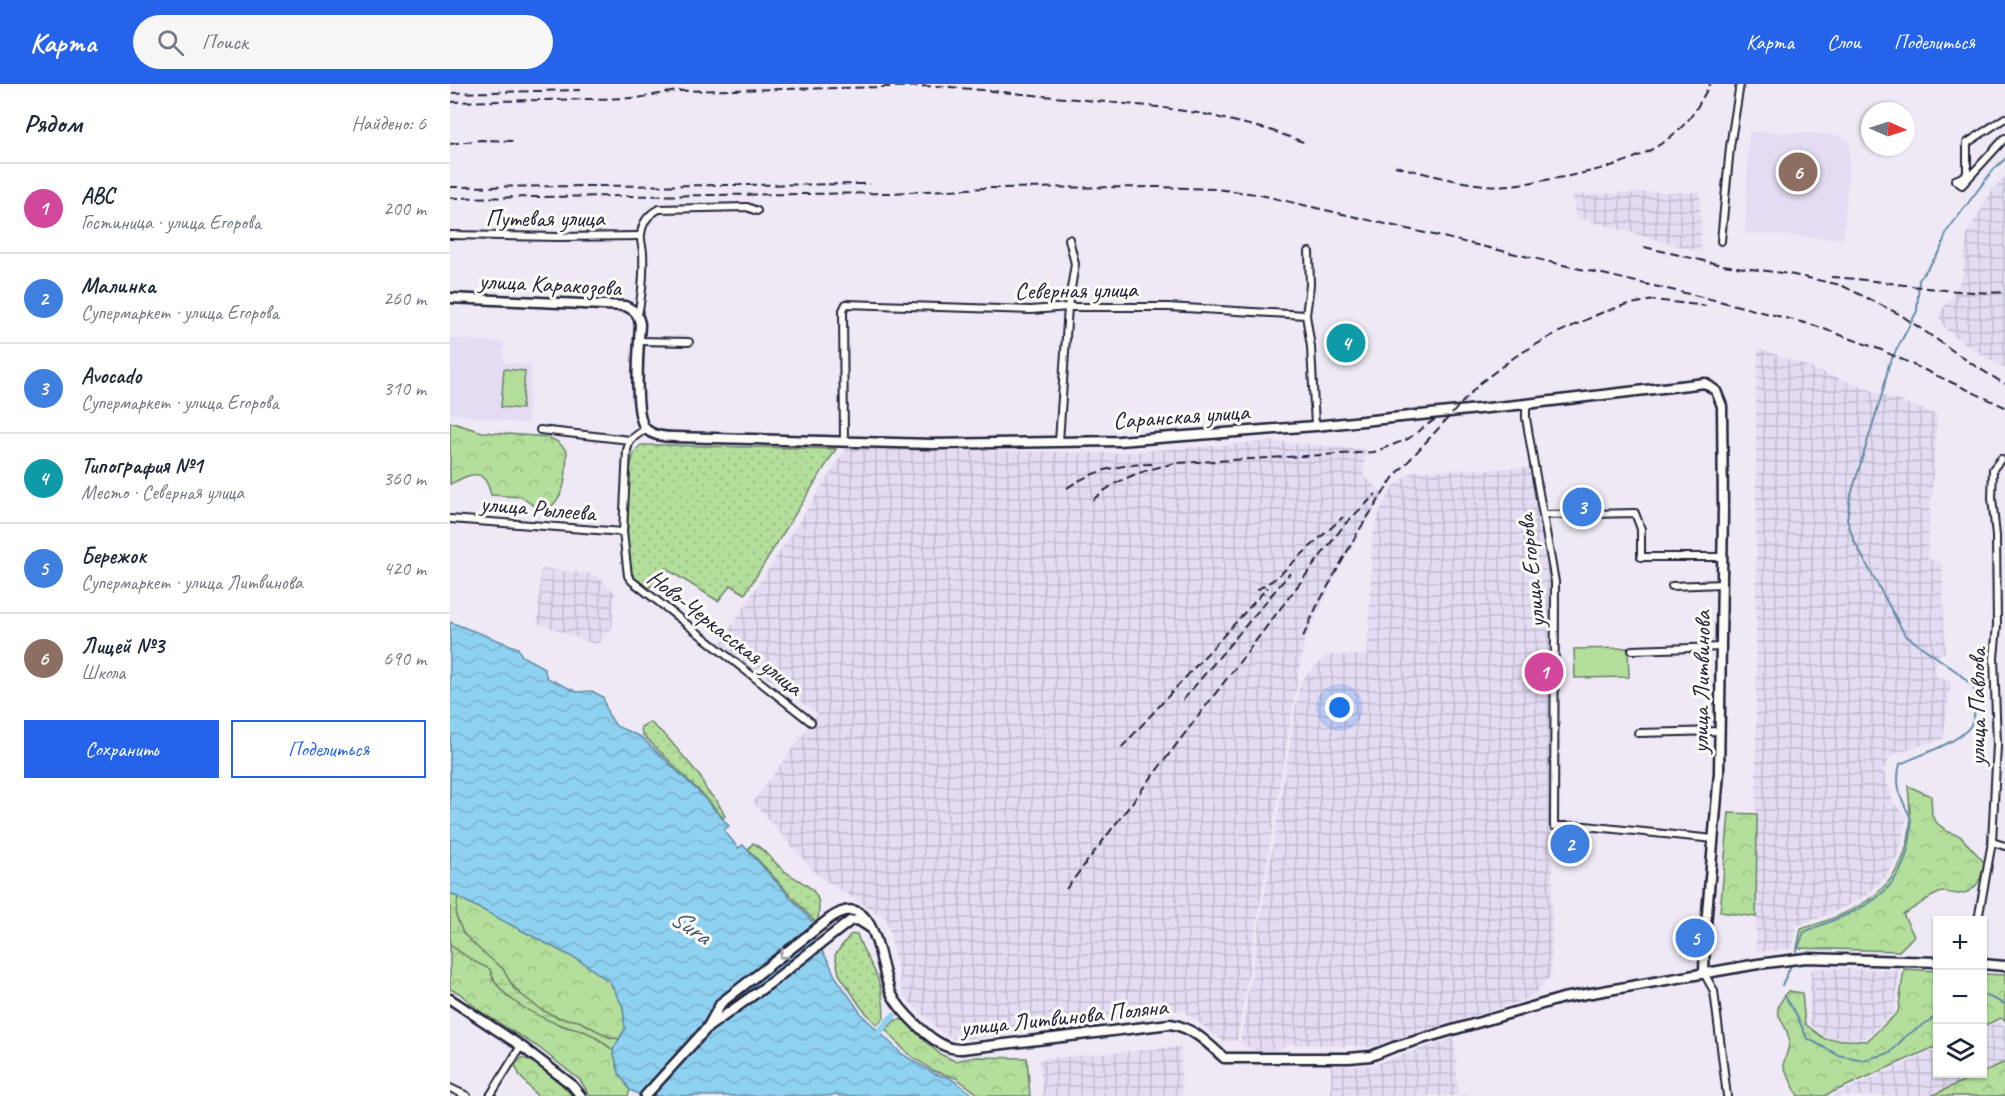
<!DOCTYPE html>
<html lang="ru">
<head>
<meta charset="utf-8">
<style>
  body { margin:0; font-family:Caveat,sans-serif; background:#f6f6f7; color:#1f2937 }
  .controls { position:absolute; right:18px; bottom:18px; display:grid; overflow:hidden; border-radius:0px; box-shadow:0 2px 4px #0004 }
  .controls button { width:54px; height:54px; display:grid; place-items:center; padding:0; border:0; border-bottom:2px solid #e0e1e3; background:#fff; color:#1f2937; font:30px sans-serif }
  .compass { position:absolute; left:1411px; top:18px; width:54px; height:54px; border-radius:50%; background:#fff; box-shadow:0 2px 4px #0004; rotate:93deg }
  .you { position:absolute; left:890px; top:624px; width:21px; height:21px; margin:-15px; border:4px solid #fff; border-radius:50%; background:#1a73e8; box-shadow:0 0 0 9px #1a73e833 }
  .badge { display:grid; place-items:center; width:39px; height:39px; border-radius:50%; background:#2563eb; color:#fff; font-size:20px; font-weight:700 }
  .pin { position:absolute; translate:-50% -50%; border:3px solid #fff; box-shadow:0 2px 6px #0006 }
  .list { margin:0; padding:0; list-style:none }
  h2 { display:flex; justify-content:space-between; align-items:center; height:78px; margin:0; padding:0 24px; font-size:26px }
  h2 small { font-size:20px; font-weight:400; color:#747a83 }
  .list li { display:grid; grid-template-columns:39px 1fr auto; gap:18px; align-items:center; box-sizing:border-box; height:90px; padding:0 24px; border-top:2px solid #e0e1e3 }
  .list b { display:block; font-size:22px; white-space:nowrap }
  .list p { margin:0; font-size:20px; white-space:nowrap; color:#747a83 }
  .list em { font-size:20px; font-style:normal; color:#747a83 }
  .actions { display:flex; gap:12px; padding:18px 24px }
  .actions a { flex:1; padding:14px 0; border:2px solid #2563eb; border-radius:0px; text-align:center; font-size:21px; color:#2563eb }
  .actions .main { background:#2563eb; color:#fff }
  .icon { flex:none; width:33px; height:33px; fill:none; stroke:currentColor; stroke-width:2; stroke-linecap:round; stroke-linejoin:round }
  .map { position:relative; flex:none; width:1555px; height:1012px; overflow:hidden }
  header { display:flex; align-items:center; gap:36px; box-sizing:border-box; height:84px; padding:0 30px; background:#2563eb; color:#fff }
  header strong { font-size:28px }
  nav { display:flex; gap:33px; margin-inline-start:auto; font-size:21px }
  .search { width:420px; height:54px; background:#f6f6f7; display:flex; align-items:center; gap:15px; box-sizing:border-box; padding:0 21px; border-radius:33px; color:#747a83; font-size:22px }
  main { display:flex }
  aside { flex:1; background:#fff }
  .map>svg:first-child { display:block }
  .built { fill:#e4dcf3 }
  .industrial { fill:url(#industrial-grid) }
  .green { fill:url(#green-dots); stroke:#6b806b; stroke-width:1.5 }
  .forest { fill:url(#forest-crowns); stroke:#6b806b; stroke-width:1.5 }
  .wetland { fill:url(#wetland-marsh); stroke:#6b806b; stroke-width:1.5 }
  .pitch { fill:#b4de9b; stroke:#6b806b; stroke-width:1.5 }
  .water { fill:url(#water-waves); stroke:#638ba8; stroke-width:1.5 }
  .lines { fill:none; stroke-linecap:round; stroke-linejoin:round }
  .stream { stroke:#638ba8; stroke-width:2 }
  .canal { stroke:#8ed1f0; stroke-width:7 }
  .street-casing { stroke:#22223b; stroke-width:10 }
  .secondary-casing { stroke:#22223b; stroke-width:13 }
  .street { stroke:#fdfcf7; stroke-width:6 }
  .secondary { stroke:#fdfcf7; stroke-width:8 }
  .rail { stroke:#22223b; stroke-width:2; stroke-dasharray:9 4.5; stroke-linecap:butt }
  .oneway { stroke:#9a9aa2 }
  .labels { text-anchor:middle; stroke-width:6; stroke-linejoin:round; paint-order:stroke }
  .street-label { font-size:24px; fill:#22223b; stroke:#fdfcf7 }
  .water-label { font-size:26px; font-style:italic; fill:#425771; stroke:#fdfcf7 }
</style>
</head>
<body>
<header>
<strong>Карта</strong>
<div class="search"><svg class="icon" aria-label="search" viewBox="0 0 24 24"><circle cx="10" cy="10" r="6"/><path d="M15 15l6 6"/></svg>Поиск</div>
<nav><a>Карта</a><a>Слои</a><a>Поделиться</a></nav>
</header>
<main>
<aside>
<h2>Рядом<small>Найдено: 6</small></h2>
<ul class="list">
<li><span class="badge" style="background:#d1479c">1</span><div><b>ABC</b><p>Гостиница · улица Егорова</p></div><em>200 m</em></li>
<li><span class="badge" style="background:#3f7fe0">2</span><div><b>Малинка</b><p>Супермаркет · улица Егорова</p></div><em>260 m</em></li>
<li><span class="badge" style="background:#3f7fe0">3</span><div><b>Avocado</b><p>Супермаркет · улица Егорова</p></div><em>310 m</em></li>
<li><span class="badge" style="background:#0f9aa8">4</span><div><b>Типография №1</b><p>Место · Северная улица</p></div><em>360 m</em></li>
<li><span class="badge" style="background:#3f7fe0">5</span><div><b>Бережок</b><p>Супермаркет · улица Литвинова</p></div><em>420 m</em></li>
<li><span class="badge" style="background:#8d6e63">6</span><div><b>Лицей №3</b><p>Школа</p></div><em>690 m</em></li>
</ul>
<div class="actions"><a class="main">Сохранить</a><a>Поделиться</a></div>
</aside>
<div class="map">
<svg width="1555" height="1012" viewBox="0 0 1555 1012">
  <defs>
    <pattern id="industrial-grid" width="8" height="8" patternUnits="userSpaceOnUse" patternTransform="scale(1.5)"><rect width="8" height="8" fill="#e4dcf3"/><path d="M0 4h8M4 0v8" fill="none" stroke="#c3bcd1"/></pattern>
    <pattern id="green-dots" width="8" height="8" patternUnits="userSpaceOnUse" patternTransform="scale(1.5)"><rect width="8" height="8" fill="#b4de9b"/><path d="M2 2h.1M6 6h.1" fill="none" stroke="#9abe86" stroke-width="1.8" stroke-linecap="round"/></pattern>
    <pattern id="forest-crowns" width="20" height="18" patternUnits="userSpaceOnUse" patternTransform="scale(1.5)"><rect width="20" height="18" fill="#b4de9b"/><path d="M2 6a3 3 0 1 1 6 0M12 15a3 3 0 1 1 6 0" fill="none" stroke="#9abe86"/></pattern>
    <pattern id="wetland-marsh" width="20" height="14" patternUnits="userSpaceOnUse" patternTransform="scale(1.5)"><rect width="20" height="14" fill="#b4de9b"/><path d="M1 5h8M5 5V1M11 12h8M15 12V8" fill="none" stroke="#9abe86"/></pattern>
    <pattern id="water-waves" width="16" height="10" patternUnits="userSpaceOnUse" patternTransform="scale(1.5)"><rect width="16" height="10" fill="#8ed1f0"/><path d="M0 5q4-4 8 0t8 0" fill="none" stroke="#7ab3cf"/></pattern>
  </defs>
  <rect width="100%" height="100%" fill="#eee9f5"/>
  <filter id="ink" filterUnits="userSpaceOnUse"><feTurbulence type="fractalNoise" baseFrequency=".0167" numOctaves="2"/><feDisplacementMap in="SourceGraphic" scale="12" xChannelSelector="R" yChannelSelector="G"/><feConvolveMatrix kernelMatrix="1 2 1 2 8 2 1 2 1" color-interpolation-filters="sRGB"/></filter>
  <g filter="url(#ink)">
    <g class="built">
      <polygon points="1299,47 1387,51 1400,59 1394,155 1295,149"/>
      <polygon points="0,254 54,259 53,278 82,281 77,340 0,329"/>
    </g>
    <g class="industrial">
      <polygon points="1555,93 1555,284 1536,274 1496,246 1488,231 1502,213 1512,194 1517,150 1543,105"/>
      <polygon points="1204,108 1250,108 1251,168 1125,133 1123,111"/>
      <polygon points="1308,264 1487,331 1477,474 1492,480 1495,569 1490,569 1484,584 1488,593 1501,597 1493,655 1443,670 1433,686 1444,720 1457,731 1449,770 1438,790 1417,811 1383,829 1346,842 1343,865 1306,868 1306,314"/>
      <polygon points="822,357 916,366 913,390 934,411 910,448 888,487 854,557 787,957 773,957 732,926 507,956 492,949 453,911 437,835 368,792 303,718 368,630 270,560 396,365 671,369"/>
      <polygon points="1080,384 1103,503 1104,637 1101,892 1080,914 926,963 836,960 831,965 805,966 790,958 850,598 877,571 918,571 922,453 932,422 943,403 964,387"/>
      <polygon points="91,485 143,490 165,508 162,544 147,561 88,539"/>
      <polygon points="1365,884 1450,886 1444,928 1416,954 1376,953 1359,940 1361,888"/>
      <polygon points="1550,937 1555,943 1555,978 1533,988 1532,945"/>
      <polygon points="1004,954 1008,1010 1027,1012 881,1012 881,982 923,981"/>
      <polygon points="730,963 732,1012 593,1012 589,975"/>
      <polygon points="1487,965 1488,990 1530,990 1481,1012 1382,1012"/>
    </g>
    <g class="green">
      <path d="M 191,361 L 214,361 L 386,365 L 295,510 L 281,501 L 268,517 L 215,484 L 199,504 C 194,501 188,498 184,493 C 175,478 177,401 181,381 C 182,374 185,365 191,361 Z"/>
      <polygon points="200,638 217,653 250,692 257,707 267,717 275,732 273,734 257,715 192,650 191,643"/>
      <path d="M 303,759 C 315,766 322,776 332,785 C 342,794 359,799 366,811 C 371,820 369,831 367,840 L 298,765 Z"/>
      <path d="M 407,850 C 411,864 418,874 424,886 C 431,900 434,919 434,934 L 427,941 L 411,923 L 389,890 L 385,871 L 400,851 Z"/>
    </g>
    <g class="forest">
      <path d="M 0,338 L 32,348 L 98,353 L 108,358 L 117,367 C 116,390 117,412 97,426 L 83,421 L 71,413 L 41,411 C 34,381 21,390 0,400 Z"/>
      <path d="M 1458,702 L 1481,712 L 1482,732 L 1487,739 L 1498,748 L 1510,752 L 1534,778 C 1532,794 1527,809 1508,810 C 1501,810 1496,806 1489,809 C 1476,814 1466,824 1453,830 L 1464,852 L 1449,867 L 1347,864 L 1351,845 C 1405,829 1454,807 1460,743 C 1461,730 1459,715 1458,702 Z"/>
      <polygon points="1279,729 1307,730 1306,833 1270,828"/>
      <path d="M 0,809 L 132,878 L 160,898 L 173,923 L 175,945 L 169,955 C 155,954 144,944 131,939 C 124,935 115,936 108,933 C 84,925 63,907 53,885 L 42,895 L 58,913 L 86,930 L 113,942 L 137,948 L 163,966 L 169,989 L 180,1006 L 178,1012 L 140,1012 L 130,996 L 88,963 L 31,928 L 9,909 L 0,905 Z"/>
      <path d="M 1454,885 L 1487,887 L 1487,962 L 1374,1012 L 1348,1012 L 1333,981 C 1335,974 1341,960 1339,954 C 1333,930 1317,931 1339,907 L 1352,909 L 1355,940 L 1375,955 L 1417,957 L 1448,928 Z"/>
      <polygon points="1532,890 1555,891 1555,937 1551,934 1533,942"/>
      <polygon points="445,936 457,936 475,957 490,970 505,977 526,973 577,974 580,1012 531,1012 506,994 484,987 457,969 436,946"/>
      <path d="M 71,974 C 95,978 107,995 122,1012 L 87,1012 L 70,992 L 65,981 Z"/>
      <polygon points="1555,978 1555,1012 1481,1012"/>
    </g>
    <path class="wetland" d="M 0,809 L 8,813 L 6,832 L 13,849 L 29,865 L 53,885 L 64,905 L 90,925 L 109,934 L 129,937 L 161,954 L 169,955 L 163,966 C 155,960 146,952 136,948 C 129,945 121,945 114,942 C 87,933 47,914 40,885 L 25,878 L 0,861 Z"/>
    <g class="pitch">
      <polygon points="54,285 75,287 72,325 51,323"/>
      <polygon points="1178,564 1179,593 1125,594 1124,565"/>
    </g>
    <polygon class="water" points="0,538 68,564 72,572 94,584 97,594 127,608 142,607 153,613 158,630 166,642 191,653 249,708 279,742 274,746 288,764 293,761 368,844 361,850 379,878 385,892 412,931 452,970 485,990 500,994 525,1012 389,1012 386,1010 379,1012 192,1012 180,1006 169,989 163,966 175,945 173,923 160,898 132,878 0,809"/>
    <g class="lines">
      <g class="stream">
        <path d="M 1345,872 L 1354,848 C 1399,829 1445,819 1458,765 C 1460,756 1462,746 1461,737 C 1461,731 1456,726 1454,720 C 1448,707 1446,694 1450,680 C 1469,671 1516,657 1523,637 C 1526,626 1525,615 1524,603 L 1506,587 L 1455,551 L 1404,457 L 1397,435 L 1400,414 L 1433,307 L 1439,280 L 1467,227 L 1469,196 L 1490,167 L 1497,147 L 1543,86 L 1555,75"/>
        <polyline points="1332,901 1343,877"/>
        <polyline points="1334,911 1346,930 1357,954 1388,971 1413,976 1440,969 1456,952 1488,931"/>
        <polyline points="1532,912 1535,911 1555,920"/>
      </g>
      <polyline class="canal" points="430,947 443,932"/>
      <defs>
        <g id="street">
          <polyline points="1555,34 1517,59 1517,91 1505,96 1512,101 1555,54"/>
          <polyline points="0,151 109,153 190,152"/>
          <polyline points="1271,157 1280,63 1290,0"/>
          <polyline points="859,168 860,201 856,231 861,263 865,342"/>
          <path d="M 188,231 C 192,211 194,190 193,169 C 193,163 190,157 191,151 C 192,138 199,130 209,125 L 297,123 L 307,127"/>
          <polyline points="189,257 239,258"/>
          <polyline points="1076,320 1076,334 1084,381 1105,498 1104,742 1135,742 1264,755"/>
          <polyline points="195,345 180,356 177,366 173,448 178,492 182,497 361,638"/>
          <polyline points="90,346 180,356"/>
          <polyline points="394,357 393,226 396,220 581,226 618,223 718,223 856,231"/>
          <polyline points="609,358 618,223 625,180 619,155"/>
          <polyline points="1094,431 1185,429 1191,445 1191,473 1272,473"/>
          <polyline points="0,435 173,448"/>
          <polyline points="1222,502 1272,500"/>
          <polyline points="1182,566 1272,563"/>
          <polyline points="1188,649 1270,647"/>
          <polyline points="1542,758 1555,762"/>
          <polyline points="1528,836 1542,758 1547,661 1544,574 1547,541 1546,452 1542,414 1543,385 1551,375"/>
          <polyline points="1254,889 1264,907 1277,1012"/>
          <polyline points="0,1004 17,1012"/>
          <polyline points="40,1012 71,962"/>
        </g>
        <g id="secondary">
          <path d="M 0,214 L 175,222 C 185,226 188,230 190,240 C 189,260 182,334 197,346 C 204,352 215,353 224,353 L 483,360 L 669,357 L 865,342 L 1076,320 L 1255,299 L 1266,307 L 1272,322 L 1273,426 L 1269,689 L 1255,853 L 1254,889"/>
          <polyline points="1532,880 1555,882"/>
          <polyline points="0,915 71,962 121,1000 131,1012"/>
          <path d="M 257,944 L 271,919 L 379,835 C 428,800 428,882 441,909 C 449,926 480,957 498,963 C 503,965 508,965 512,965 L 720,940 C 742,943 758,959 774,974 L 899,974 L 921,972 L 944,963 L 1113,914 L 1308,880 L 1356,874 L 1488,878"/>
          <polyline points="195,1012 257,944 319,900 400,837 408,836 419,843"/>
        </g>
      </defs>
      <use href="#street" class="street-casing"/>
      <use href="#secondary" class="secondary-casing"/>
      <use href="#street" class="street"/>
      <use href="#secondary" class="secondary"/>
      <g class="rail">
        <polyline points="2,9 131,6"/>
        <polyline points="0,18 187,14 227,7 490,2 708,23 754,30 820,46 856,59"/>
        <polyline points="0,60 31,56 65,57"/>
        <path d="M 945,82 C 975,89 1004,98 1035,101 C 1060,103 1083,98 1108,94 C 1156,85 1205,75 1239,35 C 1247,25 1254,11 1260,0"/>
        <polyline points="0,103 420,100"/>
        <polyline points="0,114 440,109 535,104 712,103 765,105 806,110 1269,217 1363,241 1429,265 1555,323"/>
        <polyline points="1194,163 1272,181 1339,190 1391,201 1451,231 1525,282 1555,300"/>
        <path d="M 1381,193 C 1439,196 1496,211 1555,208"/>
        <path d="M 617,404 C 645,385 672,380 705,380"/>
        <path d="M 643,416 C 666,394 697,385 727,379 L 924,368 L 958,355 L 988,333"/>
        <polyline points="807,506 826,494 893,433"/>
        <polyline points="853,553 866,524 908,448 943,394 1030,299 1066,272 1103,251 1151,229 1175,221 1204,216 1256,222"/>
        <polyline points="733,616 840,489"/>
        <polyline points="671,664 818,503"/>
        <polyline points="616,805 895,440 926,410"/>
      </g>
    </g>
    <defs><path id="oneway-chevron" d="M-2-3.5L2.5 0L-2 3.5" fill="none" stroke-width="1.6" stroke-linecap="round" stroke-linejoin="round" transform="scale(1.5)"/></defs>
    <use class="oneway" href="#oneway-chevron" transform="translate(333 871) rotate(142)"/>
  </g>
  <g class="labels">
    <g class="street-label">
      <text x="95" y="142">Путевая улица</text>
      <text transform="translate(100 200) rotate(3)" y="8">улица Каракозова</text>
      <text transform="translate(626 206) rotate(-1)" y="8">Северная улица</text>
      <text transform="translate(731 332) rotate(-4)" y="8">Саранская улица</text>
      <text transform="translate(88 424) rotate(5)" y="8">улица Рылеева</text>
      <text transform="translate(1081 487) rotate(-96)" y="8">улица Егорова</text>
      <text transform="translate(275 548) rotate(38)" y="8">Ново-Черкасская улица</text>
      <text transform="translate(1251 598) rotate(-89)" y="8">улица Литвинова</text>
      <text transform="translate(1527 623) rotate(-90)" y="8">улица Павлова</text>
      <text transform="translate(614 933) rotate(-6)" y="8">улица Литвинова Поляна</text>
    </g>
    <g class="water-label">
      <text transform="translate(241 842) rotate(34)" y="9">Sura</text>
    </g>
  </g>
</svg>
<div class="controls">
<button>+</button>
<button>−</button>
<button><svg class="icon" aria-label="layers" viewBox="0 0 24 24"><path d="M12 4l9 5-9 5-9-5zM3 14l9 5 9-5"/></svg></button>
</div>
<svg class="compass" viewBox="-18 -18 36 36"><path d="M0-13l5 13h-10z" fill="#e53935"/><path d="M0 13l5-13h-10z" fill="#747a83"/></svg>
<div class="you"></div>
<div class="pin badge" style="left:1094px;top:588px;background:#d1479c">1</div>
<div class="pin badge" style="left:1120px;top:760px;background:#3f7fe0">2</div>
<div class="pin badge" style="left:1132px;top:423px;background:#3f7fe0">3</div>
<div class="pin badge" style="left:896px;top:259px;background:#0f9aa8">4</div>
<div class="pin badge" style="left:1245px;top:854px;background:#3f7fe0">5</div>
<div class="pin badge" style="left:1348px;top:88px;background:#8d6e63">6</div>
</div>
</main>
</body>
</html>
